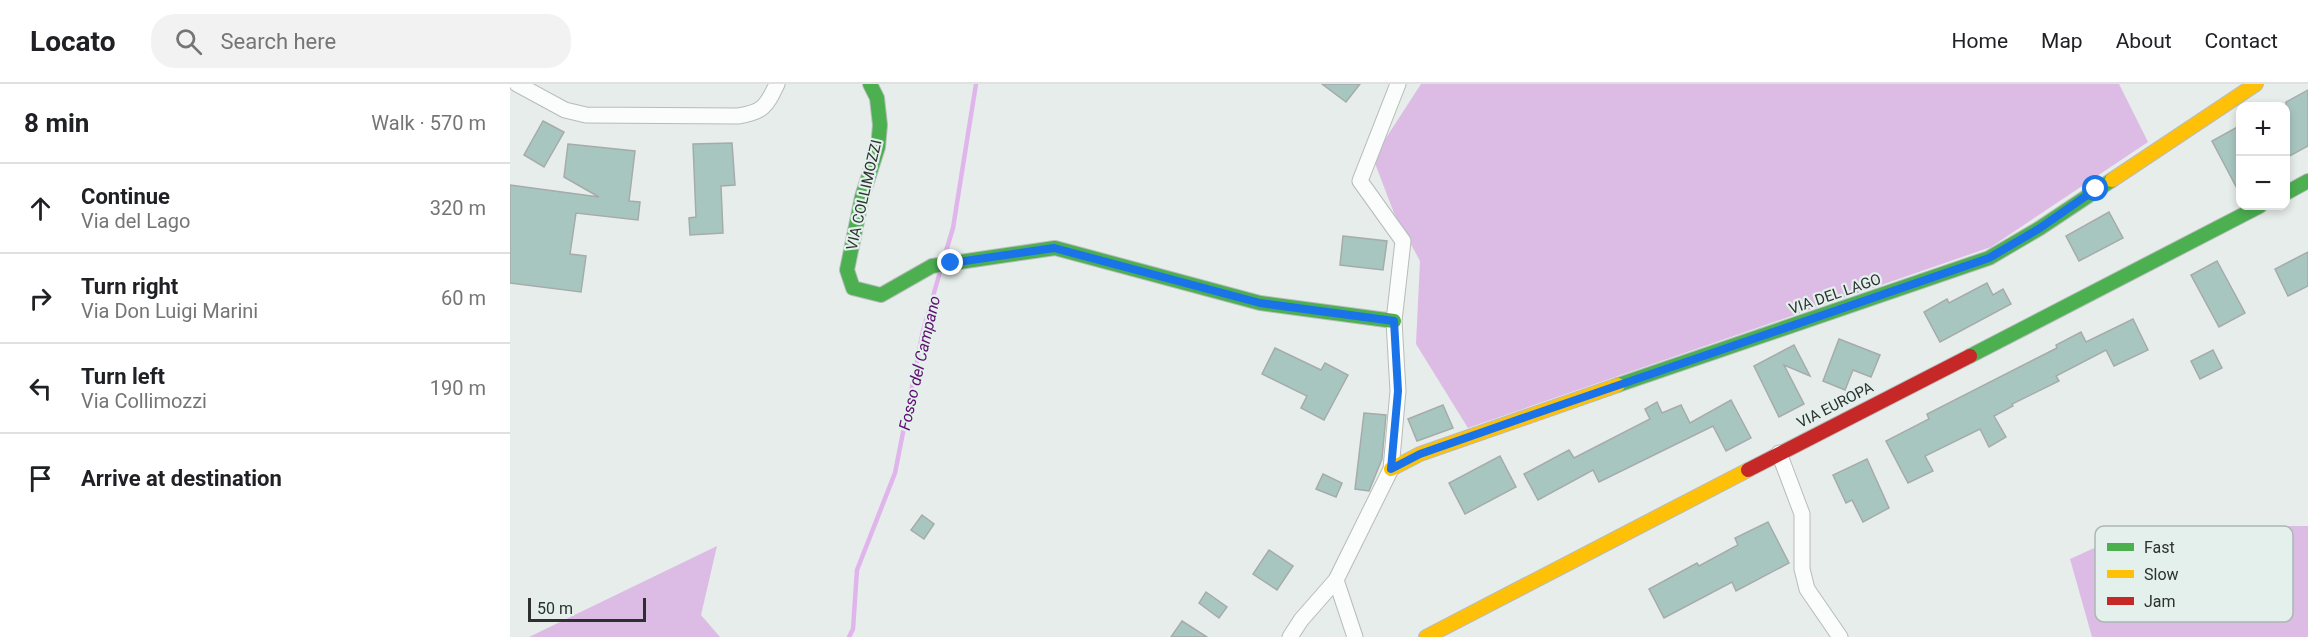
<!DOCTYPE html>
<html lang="en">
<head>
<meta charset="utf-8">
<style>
  body { margin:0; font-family:Roboto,sans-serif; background:#f2f2f2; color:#202124 }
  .controls { position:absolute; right:18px; top:18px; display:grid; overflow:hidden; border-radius:12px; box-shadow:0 3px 9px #0003 }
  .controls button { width:54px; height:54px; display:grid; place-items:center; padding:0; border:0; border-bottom:2px solid #e0e0e0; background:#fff; color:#202124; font:30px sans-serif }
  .scale { position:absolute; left:18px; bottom:15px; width:118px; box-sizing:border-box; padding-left:6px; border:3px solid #2c312f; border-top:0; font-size:16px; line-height:21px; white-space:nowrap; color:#2c312f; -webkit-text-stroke:4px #e3f0ec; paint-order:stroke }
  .stop { position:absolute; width:18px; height:18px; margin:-14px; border:4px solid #1a73e8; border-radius:50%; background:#fff }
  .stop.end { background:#1a73e8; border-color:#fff; box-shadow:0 2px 6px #0008 }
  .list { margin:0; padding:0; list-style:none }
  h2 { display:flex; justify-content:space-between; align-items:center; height:78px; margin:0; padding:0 24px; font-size:26px }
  h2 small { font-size:20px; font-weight:400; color:#757577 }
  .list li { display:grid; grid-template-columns:39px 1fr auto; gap:18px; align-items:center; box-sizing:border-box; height:90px; padding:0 24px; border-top:2px solid #e0e0e0 }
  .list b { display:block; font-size:22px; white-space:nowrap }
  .list p { margin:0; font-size:20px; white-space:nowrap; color:#757577 }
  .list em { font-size:20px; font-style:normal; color:#757577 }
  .icon { flex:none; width:33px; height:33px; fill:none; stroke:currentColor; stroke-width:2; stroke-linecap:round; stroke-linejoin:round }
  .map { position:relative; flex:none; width:1798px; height:553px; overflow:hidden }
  header { display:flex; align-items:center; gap:36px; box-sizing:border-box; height:84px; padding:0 30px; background:#fff; border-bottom:2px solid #e0e0e0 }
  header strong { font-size:28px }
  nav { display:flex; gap:33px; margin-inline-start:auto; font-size:21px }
  .search { width:420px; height:54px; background:#f2f2f2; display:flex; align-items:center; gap:15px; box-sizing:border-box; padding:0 21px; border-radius:24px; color:#757577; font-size:22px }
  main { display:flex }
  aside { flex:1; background:#fff }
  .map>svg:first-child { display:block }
  .forest { fill:#dcbbe5 }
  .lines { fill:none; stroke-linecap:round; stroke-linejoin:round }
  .stream { stroke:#e0b5ec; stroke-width:4.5 }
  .building { fill:#a8c6c0; stroke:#a6abaa; stroke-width:1.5 }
  .street-casing { stroke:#b7bcbb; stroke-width:17 }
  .fast-casing { stroke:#b7bcbb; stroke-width:16 }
  .slow-casing { stroke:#b7bcbb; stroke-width:16 }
  .jam-casing { stroke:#b7bcbb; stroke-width:16 }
  .street { stroke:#fbfcfc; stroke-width:15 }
  .fast { stroke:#4caf50; stroke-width:14 }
  .slow { stroke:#ffc107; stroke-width:14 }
  .jam { stroke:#c62828; stroke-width:14 }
  .route { stroke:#1a73e8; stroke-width:8 }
  .labels { text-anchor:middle; stroke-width:4.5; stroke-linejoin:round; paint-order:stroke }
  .street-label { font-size:15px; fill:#2c312f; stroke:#e3f0ec }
  .water-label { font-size:16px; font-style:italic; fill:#5e0c6e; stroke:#e3f0ec }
  .key { fill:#e3f0ec; stroke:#acb7b3; stroke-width:1.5 }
  .key-label { font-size:16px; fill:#2c312f }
</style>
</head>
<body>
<header>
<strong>Locato</strong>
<div class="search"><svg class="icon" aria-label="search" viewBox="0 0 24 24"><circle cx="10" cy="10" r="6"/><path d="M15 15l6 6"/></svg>Search here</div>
<nav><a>Home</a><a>Map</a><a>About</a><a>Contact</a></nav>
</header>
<main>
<aside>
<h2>8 min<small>Walk · 570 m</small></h2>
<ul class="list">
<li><svg class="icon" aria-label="ahead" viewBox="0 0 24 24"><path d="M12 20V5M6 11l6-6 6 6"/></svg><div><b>Continue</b><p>Via del Lago</p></div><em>320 m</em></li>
<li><svg class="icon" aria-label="right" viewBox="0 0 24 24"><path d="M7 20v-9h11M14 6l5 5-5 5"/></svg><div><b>Turn right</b><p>Via Don Luigi Marini</p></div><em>60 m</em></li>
<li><svg class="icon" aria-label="left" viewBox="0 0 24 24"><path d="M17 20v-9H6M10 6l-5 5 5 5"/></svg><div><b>Turn left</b><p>Via Collimozzi</p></div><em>190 m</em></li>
<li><svg class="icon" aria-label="arrive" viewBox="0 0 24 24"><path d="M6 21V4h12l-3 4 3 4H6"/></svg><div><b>Arrive at destination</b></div></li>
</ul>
</aside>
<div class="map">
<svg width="1798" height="553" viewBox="0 0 1798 553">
  <rect width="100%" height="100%" fill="#e6edeb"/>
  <g class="forest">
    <polygon points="911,0 1609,0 1638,58 1481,163 958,344 906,260 910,177 884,129 863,74"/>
    <polygon points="1633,442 1798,442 1798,553 1582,553 1560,475"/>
    <polygon points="207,462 191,531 210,553 19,553"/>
  </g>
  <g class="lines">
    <g class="stream">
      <polyline points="434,174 443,144 466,0"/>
      <polyline points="339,553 343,545 347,486 385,389 413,247 430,188"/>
    </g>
  </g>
  <g class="building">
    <polygon points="812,0 850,0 836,18"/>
    <polygon points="1798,6 1798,62 1776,74 1776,18"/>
    <polygon points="33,37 54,48 34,83 14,71"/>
    <polygon points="1731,41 1731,112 1702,57"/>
    <polygon points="222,59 225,101 211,102 213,149 180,151 179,134 186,133 183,60"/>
    <polygon points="58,60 125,67 119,117 130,118 128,136 66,129 60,170 76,172 71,208 0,199 0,101 89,113 54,93"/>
    <polygon points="1599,128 1613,154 1569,177 1556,152"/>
    <polygon points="833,152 877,157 873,186 830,181"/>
    <polygon points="1798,168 1798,202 1778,212 1765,185"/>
    <polygon points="1707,177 1735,229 1709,243 1681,191"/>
    <polygon points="1477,199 1483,211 1493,205 1501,220 1430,258 1414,228 1437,215 1439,219"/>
    <polygon points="1623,235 1638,266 1604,282 1596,266 1546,292 1549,297 1502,320 1503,322 1484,332 1496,353 1479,363 1470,345 1415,372 1423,387 1398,399 1376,357 1419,335 1417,330 1547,264 1546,261 1571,248 1576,258"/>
    <polygon points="1329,255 1370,271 1361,293 1343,286 1335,306 1313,297"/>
    <polygon points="1284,261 1300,292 1274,281 1294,320 1269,333 1244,282"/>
    <polygon points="765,264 811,286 815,279 838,291 814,336 791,324 797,312 752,290"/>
    <polygon points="1703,266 1712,284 1690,295 1681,277"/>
    <polygon points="1221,316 1241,354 1216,367 1203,342 1089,398 1083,386 1028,416 1014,390 1059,366 1064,374 1140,335 1135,325 1147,318 1152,329 1171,321 1180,339"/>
    <polygon points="933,321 943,344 907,357 898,335"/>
    <polygon points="854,329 876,331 872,375 859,407 845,405"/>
    <polygon points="990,372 1006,403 955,430 939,399"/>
    <polygon points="1357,375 1379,424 1353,438 1342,416 1336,419 1323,391"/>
    <polygon points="813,390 832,399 826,413 806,405"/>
    <polygon points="412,431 424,440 414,455 401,446"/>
    <polygon points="1258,438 1279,479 1226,507 1222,498 1154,534 1139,505 1187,479 1189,482 1228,461 1225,454"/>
    <polygon points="759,466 783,482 767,506 743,490"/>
    <polygon points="696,508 717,523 709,534 689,519"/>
    <polygon points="672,537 697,553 661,553"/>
  </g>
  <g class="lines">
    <defs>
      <g id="street">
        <path d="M 7,0 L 55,26 L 76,31 L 228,32 C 253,28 256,23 267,0"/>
        <polyline points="1269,369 1292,430 1292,485 1297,505 1330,553"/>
        <polyline points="826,496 845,553"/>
        <polyline points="780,553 791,536 826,496 881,385 888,307 884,237 893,157 850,97 888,0"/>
      </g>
      <g id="fast">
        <polyline points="360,0 367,14 370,41 368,63 352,113 337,186 343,204 371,211 422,182 545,164 750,219 884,237"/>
        <polyline points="1776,109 1798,97"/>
        <polyline points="1460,272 1750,122"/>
        <polyline points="1108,301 1479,174 1530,144 1602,96"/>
      </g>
      <g id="slow">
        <polyline points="1602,96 1746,0"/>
        <polyline points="881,385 910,370 1108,301"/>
        <polyline points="916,553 1238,386"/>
      </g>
      <polyline id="jam" points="1238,386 1460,272"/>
    </defs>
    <use href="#street" class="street-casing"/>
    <use href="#fast" class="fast-casing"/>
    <use href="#slow" class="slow-casing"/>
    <use href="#jam" class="jam-casing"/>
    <use href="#street" class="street"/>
    <use href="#fast" class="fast"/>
    <use href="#slow" class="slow"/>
    <use href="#jam" class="jam"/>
  </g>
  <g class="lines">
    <polyline class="route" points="441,179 544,164 750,219 884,237 888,307 881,385 910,370 1010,335 1479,174 1530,144 1586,105"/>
  </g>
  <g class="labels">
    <g class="street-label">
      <text transform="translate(354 111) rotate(-77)" y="5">VIA COLLIMOZZI</text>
      <text transform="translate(1325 210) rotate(-19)" y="5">VIA DEL LAGO</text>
      <text transform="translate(1325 321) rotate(-27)" y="5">VIA EUROPA</text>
    </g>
    <g class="water-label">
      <text transform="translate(409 279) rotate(-77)" y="6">Fosso del Campano</text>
    </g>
  </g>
  <rect x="1585" y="442" width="198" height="96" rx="9" class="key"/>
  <rect x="1597" y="459" width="27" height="8" fill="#4caf50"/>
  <rect x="1597" y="486" width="27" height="8" fill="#ffc107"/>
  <rect x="1597" y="513" width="27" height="8" fill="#c62828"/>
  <g class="key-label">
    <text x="1634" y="469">Fast</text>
    <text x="1634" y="496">Slow</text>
    <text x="1634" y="523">Jam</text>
  </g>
</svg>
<div class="controls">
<button>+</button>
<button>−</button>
</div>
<div class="scale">50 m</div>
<div class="stop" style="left:1586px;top:105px"></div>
<div class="stop end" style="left:441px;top:179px"></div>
</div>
</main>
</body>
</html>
